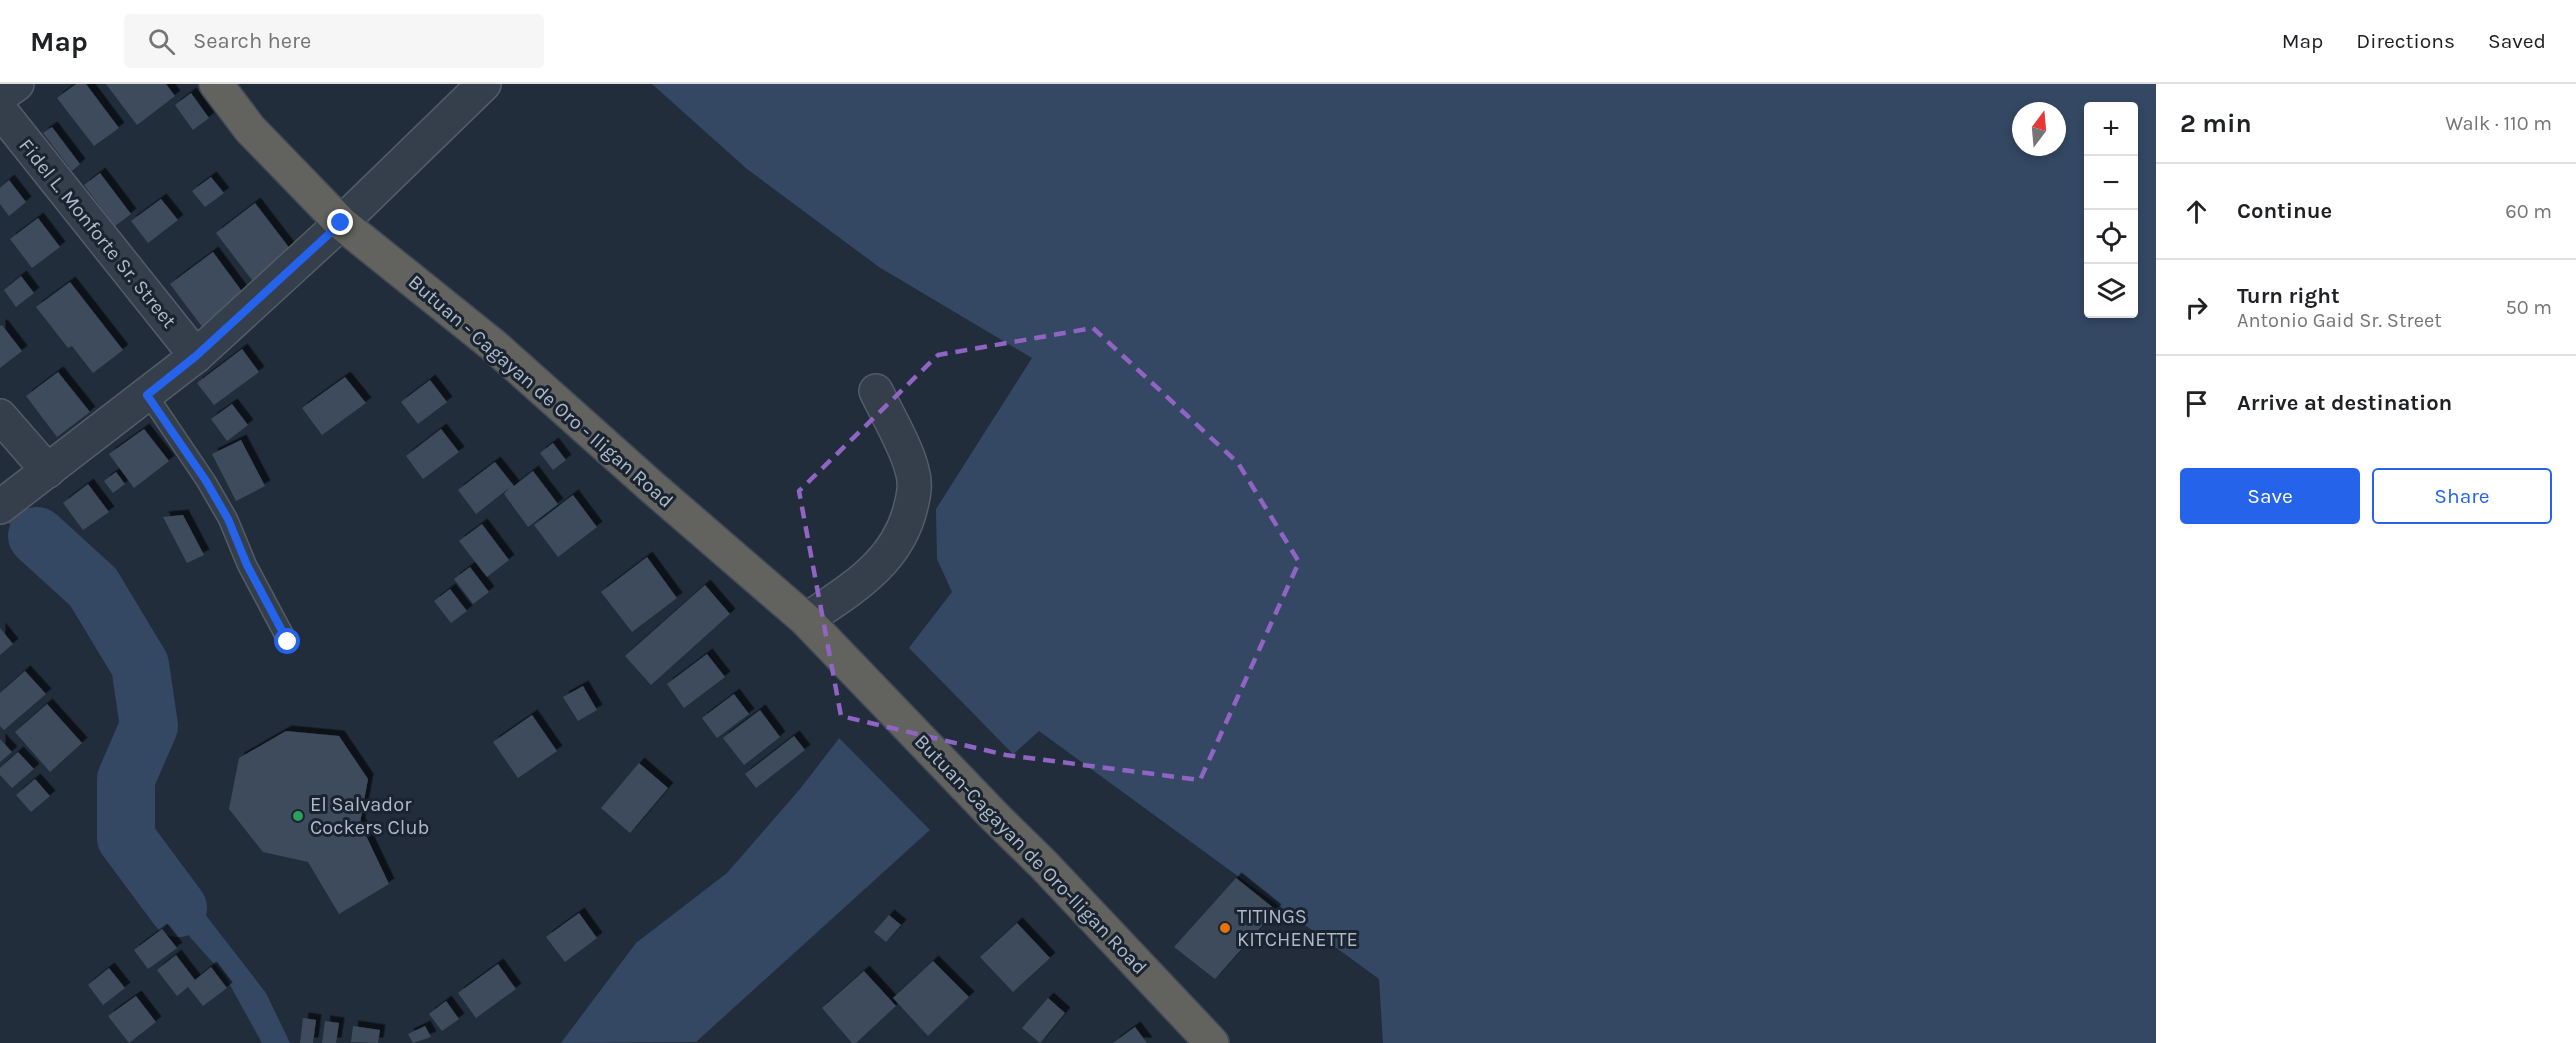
<!DOCTYPE html>
<html lang="en">
<head>
<meta charset="utf-8">
<style>
  body { margin:0; font-family:Karla,sans-serif; background:#f6f6f6; color:#202124 }
  .controls { position:absolute; right:18px; top:18px; display:grid; overflow:hidden; border-radius:6px; box-shadow:0 3px 9px #0003 }
  .controls button { width:54px; height:54px; display:grid; place-items:center; padding:0; border:0; border-bottom:2px solid #e0e0e0; background:#fff; color:#202124; font:30px sans-serif }
  .compass { position:absolute; left:2012px; top:18px; width:54px; height:54px; border-radius:50%; background:#fff; box-shadow:0 3px 9px #0003; rotate:16deg }
  .stop { position:absolute; width:18px; height:18px; margin:-14px; border:4px solid #2563eb; border-radius:50%; background:#fff }
  .stop.end { background:#2563eb; border-color:#fff; box-shadow:0 2px 6px #0008 }
  .list { margin:0; padding:0; list-style:none }
  h2 { display:flex; justify-content:space-between; align-items:center; height:78px; margin:0; padding:0 24px; font-size:26px }
  h2 small { font-size:20px; font-weight:400; color:#757577 }
  .list li { display:grid; grid-template-columns:39px 1fr auto; gap:18px; align-items:center; box-sizing:border-box; height:96px; padding:0 24px; border-top:2px solid #e0e0e0 }
  .list b { display:block; font-size:22px; white-space:nowrap }
  .list p { margin:0; font-size:20px; white-space:nowrap; color:#757577 }
  .list em { font-size:20px; font-style:normal; color:#757577 }
  .actions { display:flex; gap:12px; padding:18px 24px }
  .actions a { flex:1; padding:14px 0; border:2px solid #2563eb; border-radius:6px; text-align:center; font-size:21px; color:#2563eb }
  .actions .main { background:#2563eb; color:#fff }
  .icon { flex:none; width:33px; height:33px; fill:none; stroke:currentColor; stroke-width:2; stroke-linecap:round; stroke-linejoin:round }
  .map { position:relative; flex:none; width:2156px; height:959px; overflow:hidden }
  header { display:flex; align-items:center; gap:36px; box-sizing:border-box; height:84px; padding:0 30px; background:#fff; border-bottom:2px solid #e0e0e0 }
  header strong { font-size:28px }
  nav { display:flex; gap:33px; margin-inline-start:auto; font-size:21px }
  .search { width:420px; height:54px; background:#f6f6f6; display:flex; align-items:center; gap:15px; box-sizing:border-box; padding:0 21px; border-radius:6px; color:#757577; font-size:22px }
  main { display:flex }
  aside { flex:1; background:#fff }
  .map>svg:first-child { display:block }
  .water { fill:#344863; fill-rule:evenodd }
  .pier { fill:#212d3b }
  .lines { fill:none; stroke-linecap:round; stroke-linejoin:round }
  .stream { stroke:#344863; stroke-width:9 }
  .river { stroke:#344863; stroke-width:58 }
  .building { fill:#3d4b5b; filter:url(#shadow) }
  .service-casing { stroke:#535c69; stroke-width:21 }
  .minor-casing { stroke:#535c69; stroke-width:36 }
  .trunk-casing { stroke:#404956; stroke-width:36 }
  .service { stroke:#353f4c; stroke-width:18 }
  .minor { stroke:#353f4c; stroke-width:33 }
  .trunk { stroke:#62625e; stroke-width:33 }
  .route { stroke:#2563eb; stroke-width:8 }
  .marked { fill:none; stroke:#9064c3; stroke-width:4.5; stroke-dasharray:12 8; stroke-linejoin:round }
  .leisure-dot { fill:#2e9e5b; stroke:#1a2430; stroke-width:2 }
  .food-dot { fill:#e8710a; stroke:#1a2430; stroke-width:2 }
  .labels { text-anchor:middle; stroke-width:6; stroke-linejoin:round; paint-order:stroke }
  .street-label { font-size:20px; fill:#b0b9c8; stroke:#1a2430 }
  .poi-label { font-size:20px; fill:#b0b9c8; stroke:#1a2430; text-anchor:start }
</style>
</head>
<body>
<header>
<strong>Map</strong>
<div class="search"><svg class="icon" aria-label="search" viewBox="0 0 24 24"><circle cx="10" cy="10" r="6"/><path d="M15 15l6 6"/></svg>Search here</div>
<nav><a>Map</a><a>Directions</a><a>Saved</a></nav>
</header>
<main>
<div class="map">
<svg width="2156" height="959" viewBox="0 0 2156 959">
  <defs>
    <filter id="shadow"><feDropShadow dx="5.5" dy="-5.5" stdDeviation="0" flood-color="#0009"/></filter>
  </defs>
  <rect width="100%" height="100%" fill="#212d3b"/>
  <g class="water">
    <path d="M 652,0 L 2156,0 L 2156,959 L 1383,959 L 1379,895 L 1039,647 L 696,958 L 561,959 L 636,859 L 727,789 L 800,705 L 952,508 L 937,475 L 936,425 L 1032,274 L 879,183 L 747,85 ZM 2088,22 L 2134,22 L 2134,230 L 2088,230 ZM 2021,27 L 2057,27 L 2057,63 L 2021,63 Z"/>
    <polygon points="142,749 266,909 290,959 262,959 225,892 117,772"/>
  </g>
  <polygon class="pier" points="907,562 1015,672 932,748 837,652"/>
  <g class="lines">
    <polyline class="stream" points="2,430 37,452"/>
    <polyline class="river" points="37,452 93,503 140,581 149,642 126,695 126,754 178,824"/>
  </g>
  <g class="building">
    <polygon points="76,0 86,0 119,44 94,62 57,14"/>
    <polygon points="106,0 166,0 175,12 137,41"/>
    <polygon points="191,9 209,34 193,46 175,21"/>
    <polygon points="52,43 80,80 72,87 43,49"/>
    <polygon points="100,89 131,130 115,142 84,101"/>
    <polygon points="211,93 224,109 205,123 192,107"/>
    <polygon points="9,96 26,118 9,132 0,120 0,104"/>
    <polygon points="161,115 178,136 148,159 131,137"/>
    <polygon points="255,119 291,166 252,196 216,149"/>
    <polygon points="38,134 60,163 32,184 10,155"/>
    <polygon points="213,168 252,221 209,252 170,200"/>
    <polygon points="21,192 34,209 16,223 4,206"/>
    <polygon points="70,198 123,266 93,289 72,262 68,264 36,223"/>
    <polygon points="2,241 22,267 0,284 0,242"/>
    <polygon points="242,265 259,288 214,321 197,299"/>
    <polygon points="58,288 90,328 57,353 26,312"/>
    <polygon points="345,293 366,319 322,351 302,324"/>
    <polygon points="430,296 447,318 418,340 401,318"/>
    <polygon points="232,320 248,341 227,357 211,335"/>
    <polygon points="144,345 169,377 134,404 109,370"/>
    <polygon points="441,345 459,368 423,395 406,372"/>
    <polygon points="241,356 265,402 236,417 212,370"/>
    <polygon points="553,359 566,376 553,386 540,369"/>
    <polygon points="495,378 514,402 533,387 558,420 528,443 504,410 509,404 476,430 458,406"/>
    <polygon points="116,388 125,400 113,409 104,397"/>
    <polygon points="88,400 109,428 83,446 63,419"/>
    <polygon points="573,411 597,443 558,473 534,441"/>
    <polygon points="183,431 204,471 187,479 163,433"/>
    <polygon points="482,440 509,476 487,493 459,457"/>
    <polygon points="647,473 677,514 632,548 601,508"/>
    <polygon points="470,483 489,508 473,520 454,495"/>
    <polygon points="705,501 730,530 651,601 625,572"/>
    <polygon points="450,505 467,527 451,539 434,517"/>
    <polygon points="0,544 13,560 0,571"/>
    <polygon points="707,570 725,593 684,624 667,600"/>
    <polygon points="25,587 46,610 4,646 0,642 0,609"/>
    <polygon points="583,602 597,626 578,637 563,613"/>
    <polygon points="734,610 749,630 717,654 702,634"/>
    <polygon points="47,620 82,659 50,688 15,648"/>
    <polygon points="760,626 780,653 744,681 723,654"/>
    <polygon points="532,631 557,667 518,694 493,658"/>
    <polygon points="286,647 339,652 368,695 360,739 389,800 339,830 308,778 263,768 229,725 239,674"/>
    <polygon points="794,652 805,666 756,704 745,690"/>
    <polygon points="0,655 12,668 0,678"/>
    <polygon points="18,668 34,685 12,704 0,691 0,684"/>
    <polygon points="639,679 668,704 630,749 601,724"/>
    <polygon points="35,695 50,712 31,728 16,711"/>
    <polygon points="1236,794 1276,826 1215,895 1174,863"/>
    <polygon points="579,829 597,854 565,878 546,853"/>
    <polygon points="889,831 901,841 886,858 874,848"/>
    <polygon points="1017,839 1050,874 1013,908 980,873"/>
    <polygon points="162,845 177,864 148,885 134,866"/>
    <polygon points="176,871 195,896 211,883 227,904 203,922 188,903 177,912 157,886"/>
    <polygon points="933,877 969,913 928,952 893,914"/>
    <polygon points="498,880 516,905 476,934 458,909"/>
    <polygon points="109,884 125,904 103,921 88,901"/>
    <polygon points="864,887 896,922 856,959 852,959 822,924"/>
    <polygon points="136,912 156,938 129,959 108,932"/>
    <polygon points="1048,914 1065,929 1040,959 1022,944"/>
    <polygon points="446,917 459,935 442,947 429,930"/>
    <polygon points="303,934 316,936 313,959 300,959"/>
    <polygon points="325,937 339,939 336,959 322,959"/>
    <polygon points="353,942 380,946 378,959 351,958"/>
    <polygon points="425,942 431,953 413,959 408,950"/>
    <polygon points="1135,943 1147,959 1113,959"/>
  </g>
  <g class="lines">
    <defs>
      <polyline id="service" points="148,311 206,397 228,435 247,481 288,558"/>
      <g id="minor">
        <polyline points="0,12 17,0"/>
        <polyline points="0,26 196,272"/>
        <polyline points="0,332 48,387"/>
        <polyline points="0,423 196,272 341,139 484,0"/>
        <path d="M 806,536 C 851,505 898,479 911,422 C 914,410 916,399 912,386 C 907,364 886,328 876,307"/>
      </g>
      <polyline id="trunk" points="216,0 250,45 341,139 493,261 652,403 806,536 996,734 1043,780 1212,959"/>
    </defs>
    <use href="#service" class="service-casing"/>
    <use href="#minor" class="minor-casing"/>
    <use href="#trunk" class="trunk-casing"/>
    <use href="#service" class="service"/>
    <use href="#minor" class="minor"/>
    <use href="#trunk" class="trunk"/>
  </g>
  <g class="lines">
    <polyline class="route" points="288,558 247,481 228,435 206,397 147,311 196,272 341,139"/>
  </g>
  <path class="marked" d="M 1093,244 L 1238,379 L 1299,478 L 1200,696 L 1006,671 L 841,632 L 799,407 L 938,271 Z"/>
  <circle class="leisure-dot" cx="298" cy="732" r="6"/>
  <circle class="food-dot" cx="1225" cy="844" r="6"/>
  <g class="labels">
    <g class="street-label">
      <text transform="translate(98 149) rotate(51)" y="7">Fidel L. Monforte Sr. Street</text>
      <text transform="translate(541 307) rotate(41)" y="7">Butuan - Cagayan de Oro - Iligan Road</text>
      <text transform="translate(1031 770) rotate(46)" y="7">Butuan-Cagayan de Oro-Iligan Road</text>
    </g>
    <g class="poi-label">
      <text x="310" y="727">El Salvador<tspan x="310" dy="23">Cockers Club</tspan></text>
      <text x="1237" y="839">TITINGS<tspan x="1237" dy="23">KITCHENETTE</tspan></text>
    </g>
  </g>
</svg>
<div class="controls">
<button>+</button>
<button>−</button>
<button><svg class="icon" aria-label="locate" viewBox="0 0 24 24"><circle cx="12" cy="12" r="6"/><path d="M12 2v4M12 18v4M2 12h4M18 12h4"/></svg></button>
<button><svg class="icon" aria-label="layers" viewBox="0 0 24 24"><path d="M12 4l9 5-9 5-9-5zM3 14l9 5 9-5"/></svg></button>
</div>
<svg class="compass" viewBox="-18 -18 36 36"><path d="M0-13l5 13h-10z" fill="#e53935"/><path d="M0 13l5-13h-10z" fill="#757577"/></svg>
<div class="stop" style="left:288px;top:558px"></div>
<div class="stop end" style="left:341px;top:139px"></div>
</div>
<aside>
<h2>2 min<small>Walk · 110 m</small></h2>
<ul class="list">
<li><svg class="icon" aria-label="ahead" viewBox="0 0 24 24"><path d="M12 20V5M6 11l6-6 6 6"/></svg><div><b>Continue</b></div><em>60 m</em></li>
<li><svg class="icon" aria-label="right" viewBox="0 0 24 24"><path d="M7 20v-9h11M14 6l5 5-5 5"/></svg><div><b>Turn right</b><p>Antonio Gaid Sr. Street</p></div><em>50 m</em></li>
<li><svg class="icon" aria-label="arrive" viewBox="0 0 24 24"><path d="M6 21V4h12l-3 4 3 4H6"/></svg><div><b>Arrive at destination</b></div></li>
</ul>
<div class="actions"><a class="main">Save</a><a>Share</a></div>
</aside>
</main>
</body>
</html>
